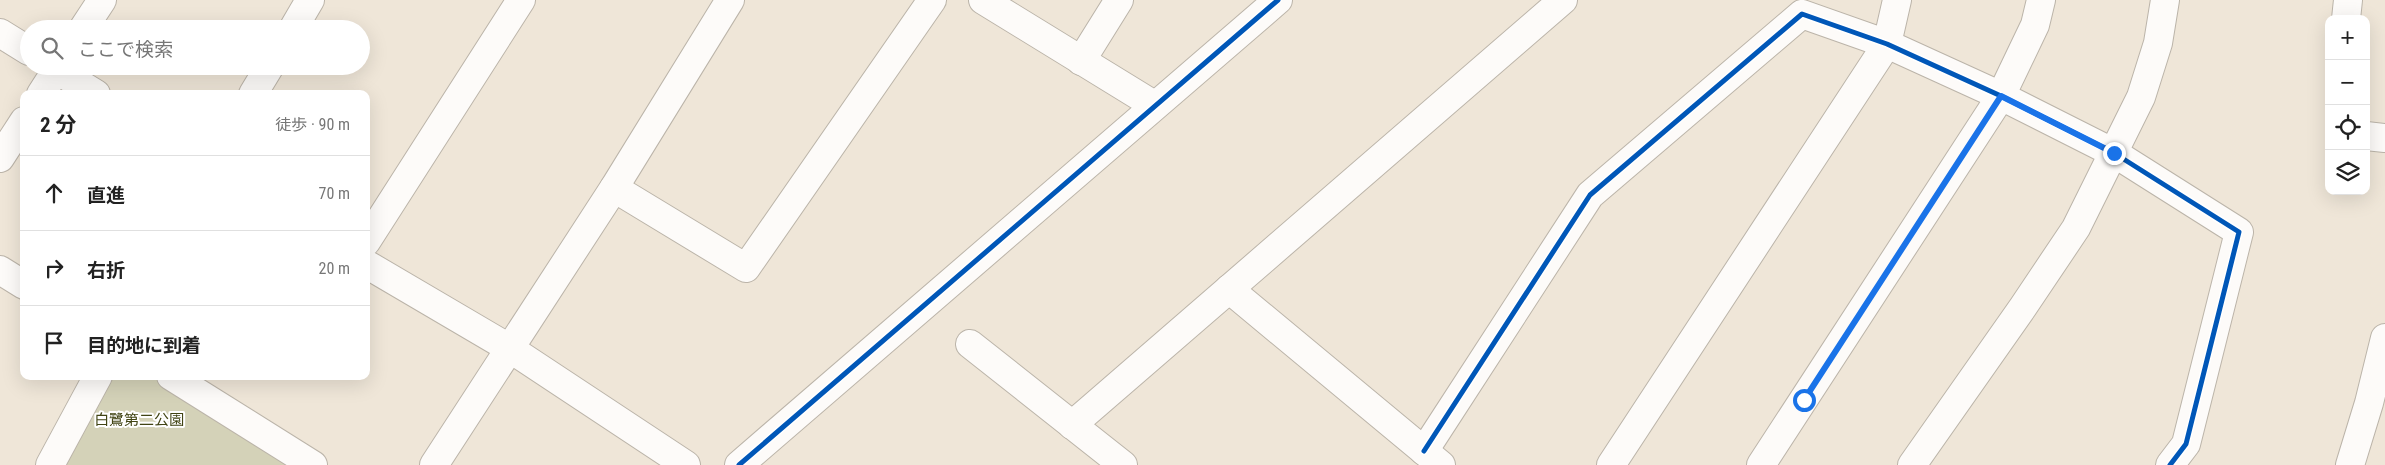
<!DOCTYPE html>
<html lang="ja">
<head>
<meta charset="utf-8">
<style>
  body { margin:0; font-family:"Roboto Condensed","Noto Sans JP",sans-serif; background:#f6f6f6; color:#222 }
  .controls { position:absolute; right:15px; top:15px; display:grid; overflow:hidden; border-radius:10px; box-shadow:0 5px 20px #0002 }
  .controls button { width:45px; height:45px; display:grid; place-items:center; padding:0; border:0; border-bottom:1px solid #e0e0e0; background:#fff; color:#222; font:25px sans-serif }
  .stop { position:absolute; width:15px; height:15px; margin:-11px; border:4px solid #1a73e8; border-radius:50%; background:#fff }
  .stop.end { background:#1a73e8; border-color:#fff; box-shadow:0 1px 5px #0008 }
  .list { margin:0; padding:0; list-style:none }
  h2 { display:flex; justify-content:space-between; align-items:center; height:65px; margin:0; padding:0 20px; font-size:21px }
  h2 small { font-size:16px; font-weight:400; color:#767676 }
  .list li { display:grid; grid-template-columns:32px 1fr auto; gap:15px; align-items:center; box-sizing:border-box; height:75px; padding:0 20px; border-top:1px solid #e0e0e0 }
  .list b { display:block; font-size:19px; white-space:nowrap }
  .list em { font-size:16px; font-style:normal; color:#767676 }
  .icon { flex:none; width:28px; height:28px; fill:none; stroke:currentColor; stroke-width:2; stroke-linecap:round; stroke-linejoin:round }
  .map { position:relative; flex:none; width:2385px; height:465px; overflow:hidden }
  .search { position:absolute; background:#fff; box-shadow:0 5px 20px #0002; left:20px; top:20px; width:350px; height:55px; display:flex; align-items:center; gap:12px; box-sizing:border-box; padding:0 18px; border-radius:28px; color:#767676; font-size:19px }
  .panel { position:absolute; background:#fff; box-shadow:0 5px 20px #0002; left:20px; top:90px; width:350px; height:290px; border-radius:10px }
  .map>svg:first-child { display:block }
  .green { fill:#d4d2b8 }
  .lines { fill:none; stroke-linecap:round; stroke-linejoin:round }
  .minor-casing { stroke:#bbb4a9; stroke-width:30 }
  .tertiary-casing { stroke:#bbb4a9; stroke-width:30 }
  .minor { stroke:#fdfbf9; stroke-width:28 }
  .tertiary { stroke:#fdfbf9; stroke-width:28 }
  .cycleway-casing { stroke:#fff; stroke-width:8 }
  .cycleway { stroke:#0057b8; stroke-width:5 }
  .route { stroke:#1a73e8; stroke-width:6 }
  .labels { text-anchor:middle; stroke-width:4; stroke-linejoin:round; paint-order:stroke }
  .park-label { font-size:15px; fill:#414414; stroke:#fff }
</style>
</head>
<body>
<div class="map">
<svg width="2385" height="465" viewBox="0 0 2385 465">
  <rect width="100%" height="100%" fill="#efe6d8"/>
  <polygon class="green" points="109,376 153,376 294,465 60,465"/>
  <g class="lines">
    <defs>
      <g id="minor">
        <polyline points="983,0 1154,105"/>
        <polyline points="2346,19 2348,0"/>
        <polyline points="83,29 102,0"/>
        <polyline points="293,29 310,0"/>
        <polyline points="0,33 29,51"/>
        <polyline points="1081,61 1119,0"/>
        <polyline points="41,94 59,66"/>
        <polyline points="253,94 270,66"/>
        <polyline points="2366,136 2385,138"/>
        <polyline points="0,158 24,121"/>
        <polyline points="614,188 746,268 932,0"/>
        <polyline points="366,242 521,0"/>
        <polyline points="0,270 24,285"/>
        <polyline points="1229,289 1441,465"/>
        <polyline points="970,344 1123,465"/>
        <polyline points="171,376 313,465"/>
        <polyline points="1072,425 1563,0"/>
        <polyline points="1424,451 1590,195 1802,14 1887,44 2001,96 2114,153 2239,232 2186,444 2170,465"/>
        <polyline points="50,465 98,376"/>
        <polyline points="434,465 614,188 730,0"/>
        <polyline points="1611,465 1887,44 1897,0"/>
        <polyline points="1912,465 2023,307 2076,228 2141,97 2158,43 2165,0"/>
        <polyline points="2350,465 2369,403 2385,338"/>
      </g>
      <g id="tertiary">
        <polyline points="57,70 96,94"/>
        <polyline points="366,264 509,348 686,465"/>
        <polyline points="739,465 1278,0"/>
        <polyline points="1761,465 2001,96 2035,25 2041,0"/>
      </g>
    </defs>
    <use href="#minor" class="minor-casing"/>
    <use href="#tertiary" class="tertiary-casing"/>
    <use href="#minor" class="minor"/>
    <use href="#tertiary" class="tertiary"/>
    <defs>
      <g id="cycleway">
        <polyline points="1424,451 1590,195 1802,14 1887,44 2001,96 2114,153 2239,232 2186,444 2170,465"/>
        <polyline points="739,465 1278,0"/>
      </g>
    </defs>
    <use href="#cycleway" class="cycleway-casing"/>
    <use href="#cycleway" class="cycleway"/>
  </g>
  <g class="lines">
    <polyline class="route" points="1804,400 2001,96 2114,153"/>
  </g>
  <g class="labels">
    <g class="park-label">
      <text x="139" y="425">白鷺第二公園</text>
    </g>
  </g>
</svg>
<div class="controls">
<button>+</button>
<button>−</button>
<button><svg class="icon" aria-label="locate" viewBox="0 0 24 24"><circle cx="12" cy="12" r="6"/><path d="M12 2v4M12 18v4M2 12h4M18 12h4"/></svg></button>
<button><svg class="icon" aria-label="layers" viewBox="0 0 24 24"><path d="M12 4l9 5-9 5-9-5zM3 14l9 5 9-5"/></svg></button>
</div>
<div class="stop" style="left:1804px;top:400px"></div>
<div class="stop end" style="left:2114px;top:153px"></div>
<div class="search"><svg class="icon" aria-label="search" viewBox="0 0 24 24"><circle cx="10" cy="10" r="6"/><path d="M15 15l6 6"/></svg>ここで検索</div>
<section class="panel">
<h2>2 分<small>徒歩 · 90 m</small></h2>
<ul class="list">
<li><svg class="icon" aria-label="ahead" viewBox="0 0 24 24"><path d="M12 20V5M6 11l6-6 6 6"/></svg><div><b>直進</b></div><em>70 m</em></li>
<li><svg class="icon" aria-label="right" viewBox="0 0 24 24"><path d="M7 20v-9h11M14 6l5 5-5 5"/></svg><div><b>右折</b></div><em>20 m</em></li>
<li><svg class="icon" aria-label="arrive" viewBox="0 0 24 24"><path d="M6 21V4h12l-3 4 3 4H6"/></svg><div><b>目的地に到着</b></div></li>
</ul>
</section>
</div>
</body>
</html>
